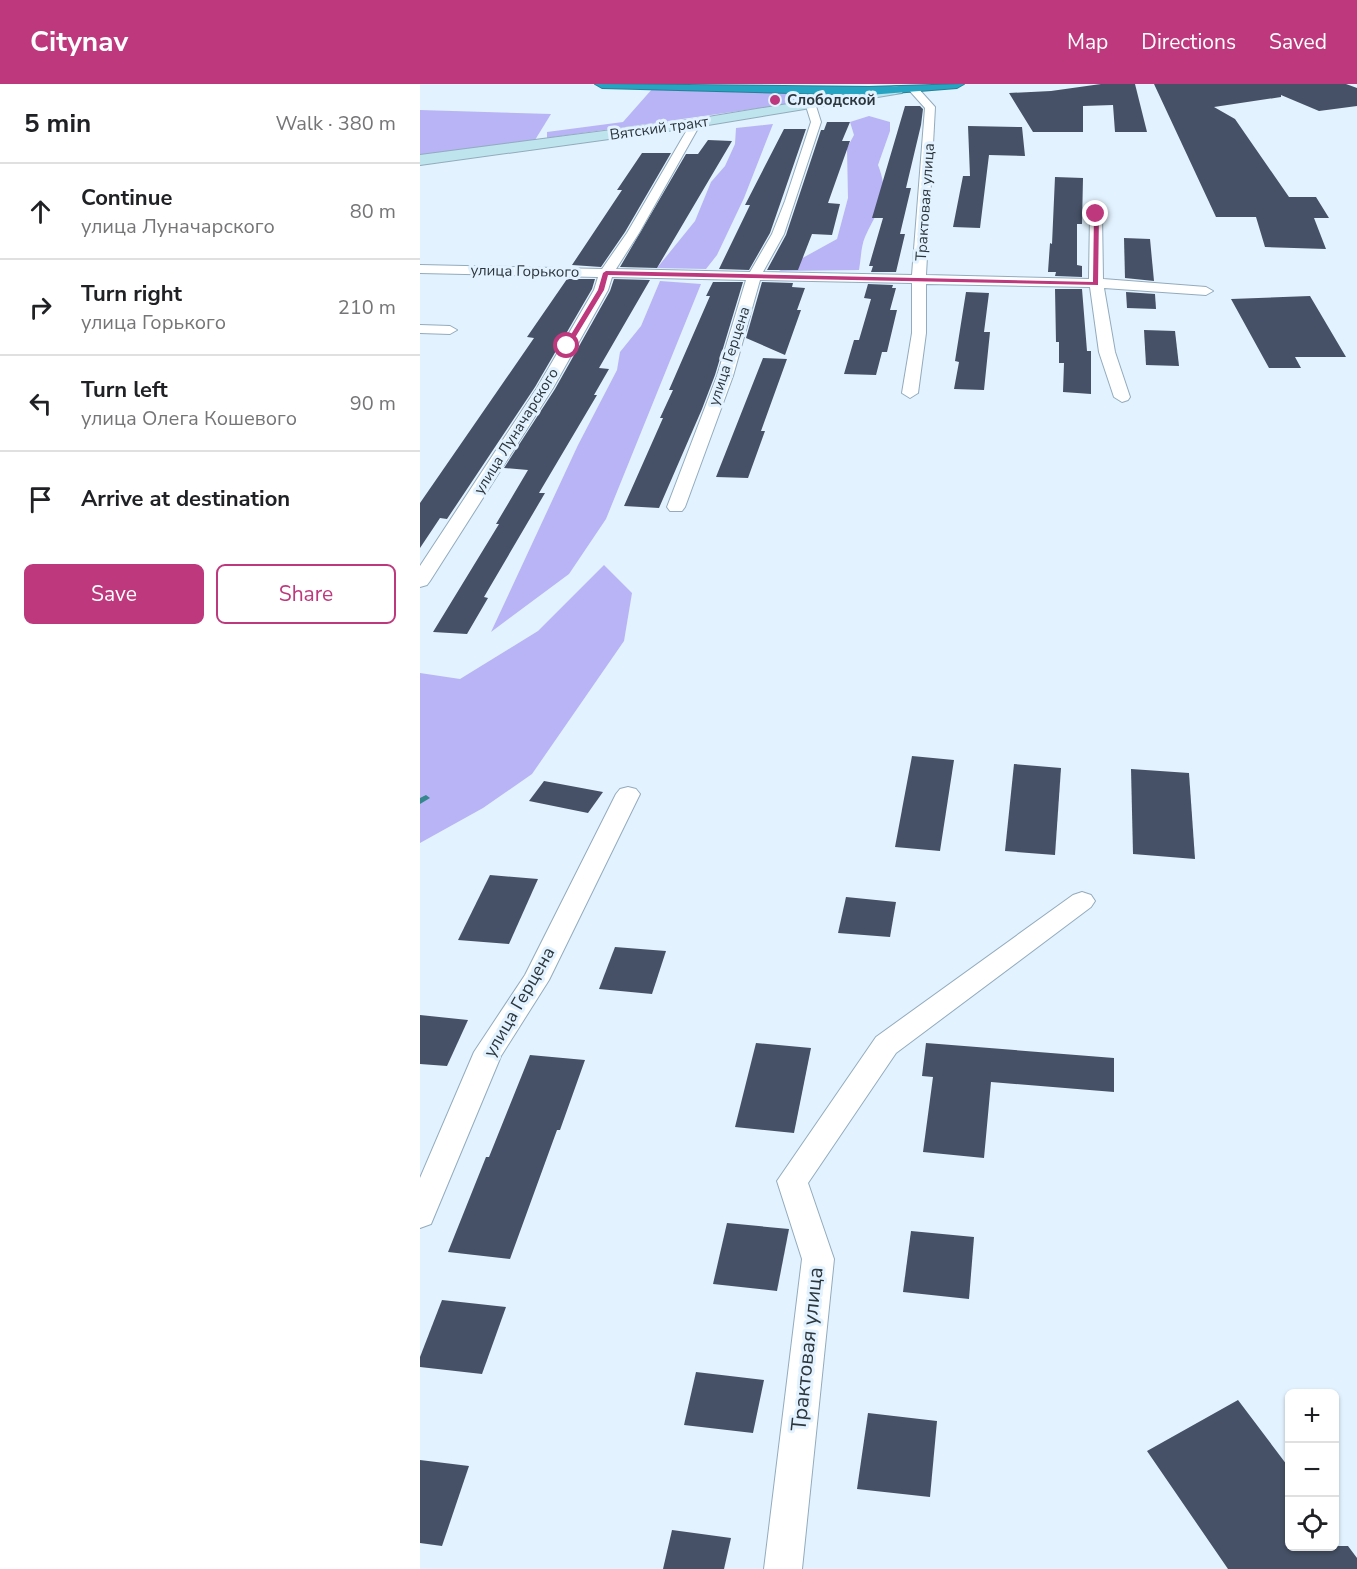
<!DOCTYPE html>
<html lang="en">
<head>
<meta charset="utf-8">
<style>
  body { margin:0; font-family:"Nunito Sans",sans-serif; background:#f2f2f2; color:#202124 }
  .controls { position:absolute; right:18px; bottom:18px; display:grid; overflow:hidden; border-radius:9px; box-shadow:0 2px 4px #0004 }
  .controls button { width:54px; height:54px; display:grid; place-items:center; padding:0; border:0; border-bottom:2px solid #e0e0e0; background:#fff; color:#202124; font:30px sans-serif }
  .stop { position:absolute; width:18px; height:18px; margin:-14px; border:4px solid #bd387c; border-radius:50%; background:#fff }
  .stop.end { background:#bd387c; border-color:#fff; box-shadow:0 2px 6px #0008 }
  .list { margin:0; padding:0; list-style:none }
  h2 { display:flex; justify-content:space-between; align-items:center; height:78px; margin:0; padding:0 24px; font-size:26px }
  h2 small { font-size:20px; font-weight:400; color:#757577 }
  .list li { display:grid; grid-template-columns:39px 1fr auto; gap:18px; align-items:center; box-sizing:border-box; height:96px; padding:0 24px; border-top:2px solid #e0e0e0 }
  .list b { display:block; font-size:22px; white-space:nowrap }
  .list p { margin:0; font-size:20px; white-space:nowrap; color:#757577 }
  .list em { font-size:20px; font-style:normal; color:#757577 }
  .actions { display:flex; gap:12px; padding:18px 24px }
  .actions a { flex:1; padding:14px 0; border:2px solid #bd387c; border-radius:9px; text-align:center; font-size:21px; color:#bd387c }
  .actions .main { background:#bd387c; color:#fff }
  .icon { flex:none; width:33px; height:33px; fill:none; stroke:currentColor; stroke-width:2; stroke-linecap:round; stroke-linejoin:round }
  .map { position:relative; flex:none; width:937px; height:1485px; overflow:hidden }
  header { display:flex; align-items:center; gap:36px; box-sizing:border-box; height:84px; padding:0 30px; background:#bd387c; color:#fff }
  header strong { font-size:28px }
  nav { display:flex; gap:33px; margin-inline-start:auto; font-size:21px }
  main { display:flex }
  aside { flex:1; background:#fff }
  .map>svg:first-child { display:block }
  .green { fill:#b8b4f6 }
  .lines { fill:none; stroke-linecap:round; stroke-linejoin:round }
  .stream { fill:#34878c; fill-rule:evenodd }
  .building { fill:#465167 }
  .street-casing { stroke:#92abbe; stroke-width:2 }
  .secondary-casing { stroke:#92abbe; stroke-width:2 }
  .highway-casing { stroke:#297e94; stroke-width:2 }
  .street { fill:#fff; fill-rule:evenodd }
  .secondary { fill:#bee4ed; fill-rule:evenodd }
  .highway { fill:#28a4c3; fill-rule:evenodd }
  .route { fill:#bd387c }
  .poi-dot { fill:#bd387c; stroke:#e2f2fe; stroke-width:2 }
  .labels { text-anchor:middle; stroke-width:6; stroke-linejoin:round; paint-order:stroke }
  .far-poi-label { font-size:15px; font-weight:bold; fill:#2c363e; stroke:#e2f2fe; text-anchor:start }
  .far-street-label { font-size:15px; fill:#2c363e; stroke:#e2f2fe }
  .street-label { font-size:18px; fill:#2c363e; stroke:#e2f2fe }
  .near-street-label { font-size:21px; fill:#2c363e; stroke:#e2f2fe }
</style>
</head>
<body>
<header>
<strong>Citynav</strong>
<nav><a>Map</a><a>Directions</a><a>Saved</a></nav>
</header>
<main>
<aside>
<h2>5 min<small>Walk · 380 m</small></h2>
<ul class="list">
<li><svg class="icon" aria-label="ahead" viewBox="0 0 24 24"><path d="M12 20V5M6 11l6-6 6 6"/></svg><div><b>Continue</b><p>улица Луначарского</p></div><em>80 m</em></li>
<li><svg class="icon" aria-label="right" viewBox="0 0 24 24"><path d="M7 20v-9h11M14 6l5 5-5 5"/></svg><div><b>Turn right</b><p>улица Горького</p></div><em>210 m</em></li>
<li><svg class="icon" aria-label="left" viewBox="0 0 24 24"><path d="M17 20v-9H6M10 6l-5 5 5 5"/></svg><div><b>Turn left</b><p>улица Олега Кошевого</p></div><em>90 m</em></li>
<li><svg class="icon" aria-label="arrive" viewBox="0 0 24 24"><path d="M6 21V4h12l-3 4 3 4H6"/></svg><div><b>Arrive at destination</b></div></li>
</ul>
<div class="actions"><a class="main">Save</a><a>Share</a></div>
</aside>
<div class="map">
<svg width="937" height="1485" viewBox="0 0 937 1485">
  <rect width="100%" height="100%" fill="#e2f2fe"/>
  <g class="green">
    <polygon points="233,4 371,9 387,11 390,14 384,18 127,54 127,48 203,38"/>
    <polygon points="0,26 131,30 115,56 0,71"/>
    <path d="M 449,32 L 470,38 L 470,47 L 458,81 C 471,114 458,124 445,153 C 441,162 441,175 439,186 L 359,187 L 417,155 L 428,114 L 427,64 L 434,51 L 430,38 Z"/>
    <polygon points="353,40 324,114 297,171 286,185 237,184 275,137 291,98 305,82 315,60 316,44"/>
    <polygon points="240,197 281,200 186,435 149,490 71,548 158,361 197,286 200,268 221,242"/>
    <polygon points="184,481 212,509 204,557 112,690 63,724 0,759 0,589 40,595 118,547"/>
  </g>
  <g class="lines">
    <polygon class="stream" points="6,711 10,714 0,720 0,714"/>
  </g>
  <g class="building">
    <polygon points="681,0 715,0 727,48 695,48 693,21 663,22 663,48 613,48 589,9 631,7"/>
    <polygon points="734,0 926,0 937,4 937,22 899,27 861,11 861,13 794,23 815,35 869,113 896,113 909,134 894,134 906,165 845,163 836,133 796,133"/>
    <polygon points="485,22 500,22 503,25 501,41 486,104 491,104 480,150 485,150 476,188 451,188 453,182 449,182 463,134 452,134"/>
    <polygon points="407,38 430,38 422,57 430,57 408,119 420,120 412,151 392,150 378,186 347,186 366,151 401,46 404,46"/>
    <polygon points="548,42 602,43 605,72 569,71 560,144 533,143 543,92 550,92"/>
    <polygon points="364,45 386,45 350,149 329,186 299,185 330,121 325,121"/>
    <polygon points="288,56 312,57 237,184 200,183 266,70 278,70"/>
    <polygon points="222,69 251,69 205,148 181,183 152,181 202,106 197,106"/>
    <polygon points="635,93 663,94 662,140 657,140 657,181 662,182 662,193 635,192 636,188 628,188 630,159 632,160"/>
    <polygon points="704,154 730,155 734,197 705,194"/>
    <polygon points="147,195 175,195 172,205 115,303 27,435 20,434 0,464 0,419 114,254 107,253"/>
    <polygon points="194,195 230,196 179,284 189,285 174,311 177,311 119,409 125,409 64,513 68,514 47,550 13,548 79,440 76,440 108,386 84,384 135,305 190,207"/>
    <polygon points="293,198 323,198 295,291 282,325 239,424 204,422 243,334 240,334 253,306 249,306 290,212 286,212"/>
    <polygon points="342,198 373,199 372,203 385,204 377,226 381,226 365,271 326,254"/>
    <polygon points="448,200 473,201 472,204 476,204 470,226 477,226 467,268 462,268 456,291 424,290 434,256 439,256 451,215 444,214"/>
    <polygon points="635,205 662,205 667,267 671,267 671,310 643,308 644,279 639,279 639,258 636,258"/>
    <polygon points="546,208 569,209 564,248 570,248 564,306 534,305 539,278 535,277"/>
    <polygon points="706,208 735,210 736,225 707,224"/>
    <polygon points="890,212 926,273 875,273 881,284 849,284 811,215"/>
    <polygon points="724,246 755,247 759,282 726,281"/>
    <polygon points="343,274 367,275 341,347 345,347 328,394 296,393"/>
    <polygon points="492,672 534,676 520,767 475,763"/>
    <polygon points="594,680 641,684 635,771 585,767"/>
    <polygon points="711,685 769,689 775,775 713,770"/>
    <polygon points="124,697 183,708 168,729 109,717"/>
    <polygon points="70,791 118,795 89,860 38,856"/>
    <polygon points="426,813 476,818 470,853 418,849"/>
    <polygon points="195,863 246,867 232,910 179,905"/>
    <polygon points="0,931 48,936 27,982 0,980"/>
    <polygon points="336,959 391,964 374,1049 315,1043"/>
    <polygon points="506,959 694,974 694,1008 571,998 564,1074 503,1068 513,993 502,992"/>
    <polygon points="110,971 165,976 140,1046 137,1046 90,1175 28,1168 66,1073 69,1073"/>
    <polygon points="307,1139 369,1145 357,1207 293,1200"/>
    <polygon points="491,1147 554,1153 549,1215 483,1208"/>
    <polygon points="22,1216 86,1223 62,1290 0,1283 0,1273"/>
    <polygon points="276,1288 344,1296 333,1349 264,1341"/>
    <polygon points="818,1316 870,1385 870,1462 928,1462 937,1474 937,1485 808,1485 727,1367"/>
    <polygon points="448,1329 517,1337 510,1413 437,1405"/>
    <polygon points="0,1376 49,1382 22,1462 0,1459"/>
    <polygon points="252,1446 311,1454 304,1485 243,1485"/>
  </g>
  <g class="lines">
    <defs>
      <g id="street">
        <polygon points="493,2 497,3 515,23 506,191 669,195 670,130 676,126 682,130 683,195 786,203 793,207 786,211 684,204 695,268 710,313 708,316 702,318 694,313 679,268 670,203 506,200 506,249 498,309 490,314 482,309 492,249 492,199 340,196 313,292 265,423 262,427 250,427 247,423 297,292 326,196 192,193 188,206 133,304 10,497 7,501 0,503 0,482 117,304 174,206 178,193 0,189 0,181 182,185 207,149 271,39 276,36 281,39 219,149 196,185 330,188 352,150 365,117 391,38 386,22 391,19 396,22 401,38 364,150 343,188 492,191 505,24 488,5"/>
        <polygon points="0,241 30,242 37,246 30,250 0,249"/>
        <polygon points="208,703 216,705 220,710 129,896 81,972 11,1140 0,1144 0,1094 54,968 105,891 196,710 200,705"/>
        <polygon points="662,808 671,811 675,817 671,823 476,969 388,1099 414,1175 382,1485 344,1485 382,1175 357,1097 456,953 653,811"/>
      </g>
      <polygon id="secondary" points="477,2 484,6 482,9 276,43 0,81 0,71 276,35"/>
      <polygon id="highway" points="175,0 449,3 544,0 537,4 449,11 182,4"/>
    </defs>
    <use href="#street" class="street-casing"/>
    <use href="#secondary" class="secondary-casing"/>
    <use href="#highway" class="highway-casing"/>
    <use href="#street" class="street"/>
    <use href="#secondary" class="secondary"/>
    <use href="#highway" class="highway"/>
  </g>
  <polygon class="route" points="676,129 679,130 678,201 188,191 184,206 150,262 147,264 144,262 178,206 183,189 186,187 673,198 674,130"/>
  <circle class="poi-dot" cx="355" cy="16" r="6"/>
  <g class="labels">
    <g class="far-poi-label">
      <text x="367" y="21">Слободской</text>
    </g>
    <g class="far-street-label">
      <text transform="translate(239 44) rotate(-8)" y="5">Вятский тракт</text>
      <text transform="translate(505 118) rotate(-86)" y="5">Трактовая улица</text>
      <text transform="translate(105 187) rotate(1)" y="5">улица Горького</text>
      <text transform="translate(309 272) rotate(-72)" y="5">улица Герцена</text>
      <text transform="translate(96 347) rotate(-58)" y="5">улица Луначарского</text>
    </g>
    <g class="street-label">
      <text transform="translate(99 918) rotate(-60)" y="6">улица Герцена</text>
    </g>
    <g class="near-street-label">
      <text transform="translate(387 1265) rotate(-84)" y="7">Трактовая улица</text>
    </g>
  </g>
</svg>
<div class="controls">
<button>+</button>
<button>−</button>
<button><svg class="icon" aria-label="locate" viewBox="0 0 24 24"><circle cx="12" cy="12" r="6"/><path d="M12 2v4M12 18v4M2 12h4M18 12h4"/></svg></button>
</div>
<div class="stop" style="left:147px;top:262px"></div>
<div class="stop end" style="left:676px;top:130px"></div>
</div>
</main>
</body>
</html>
